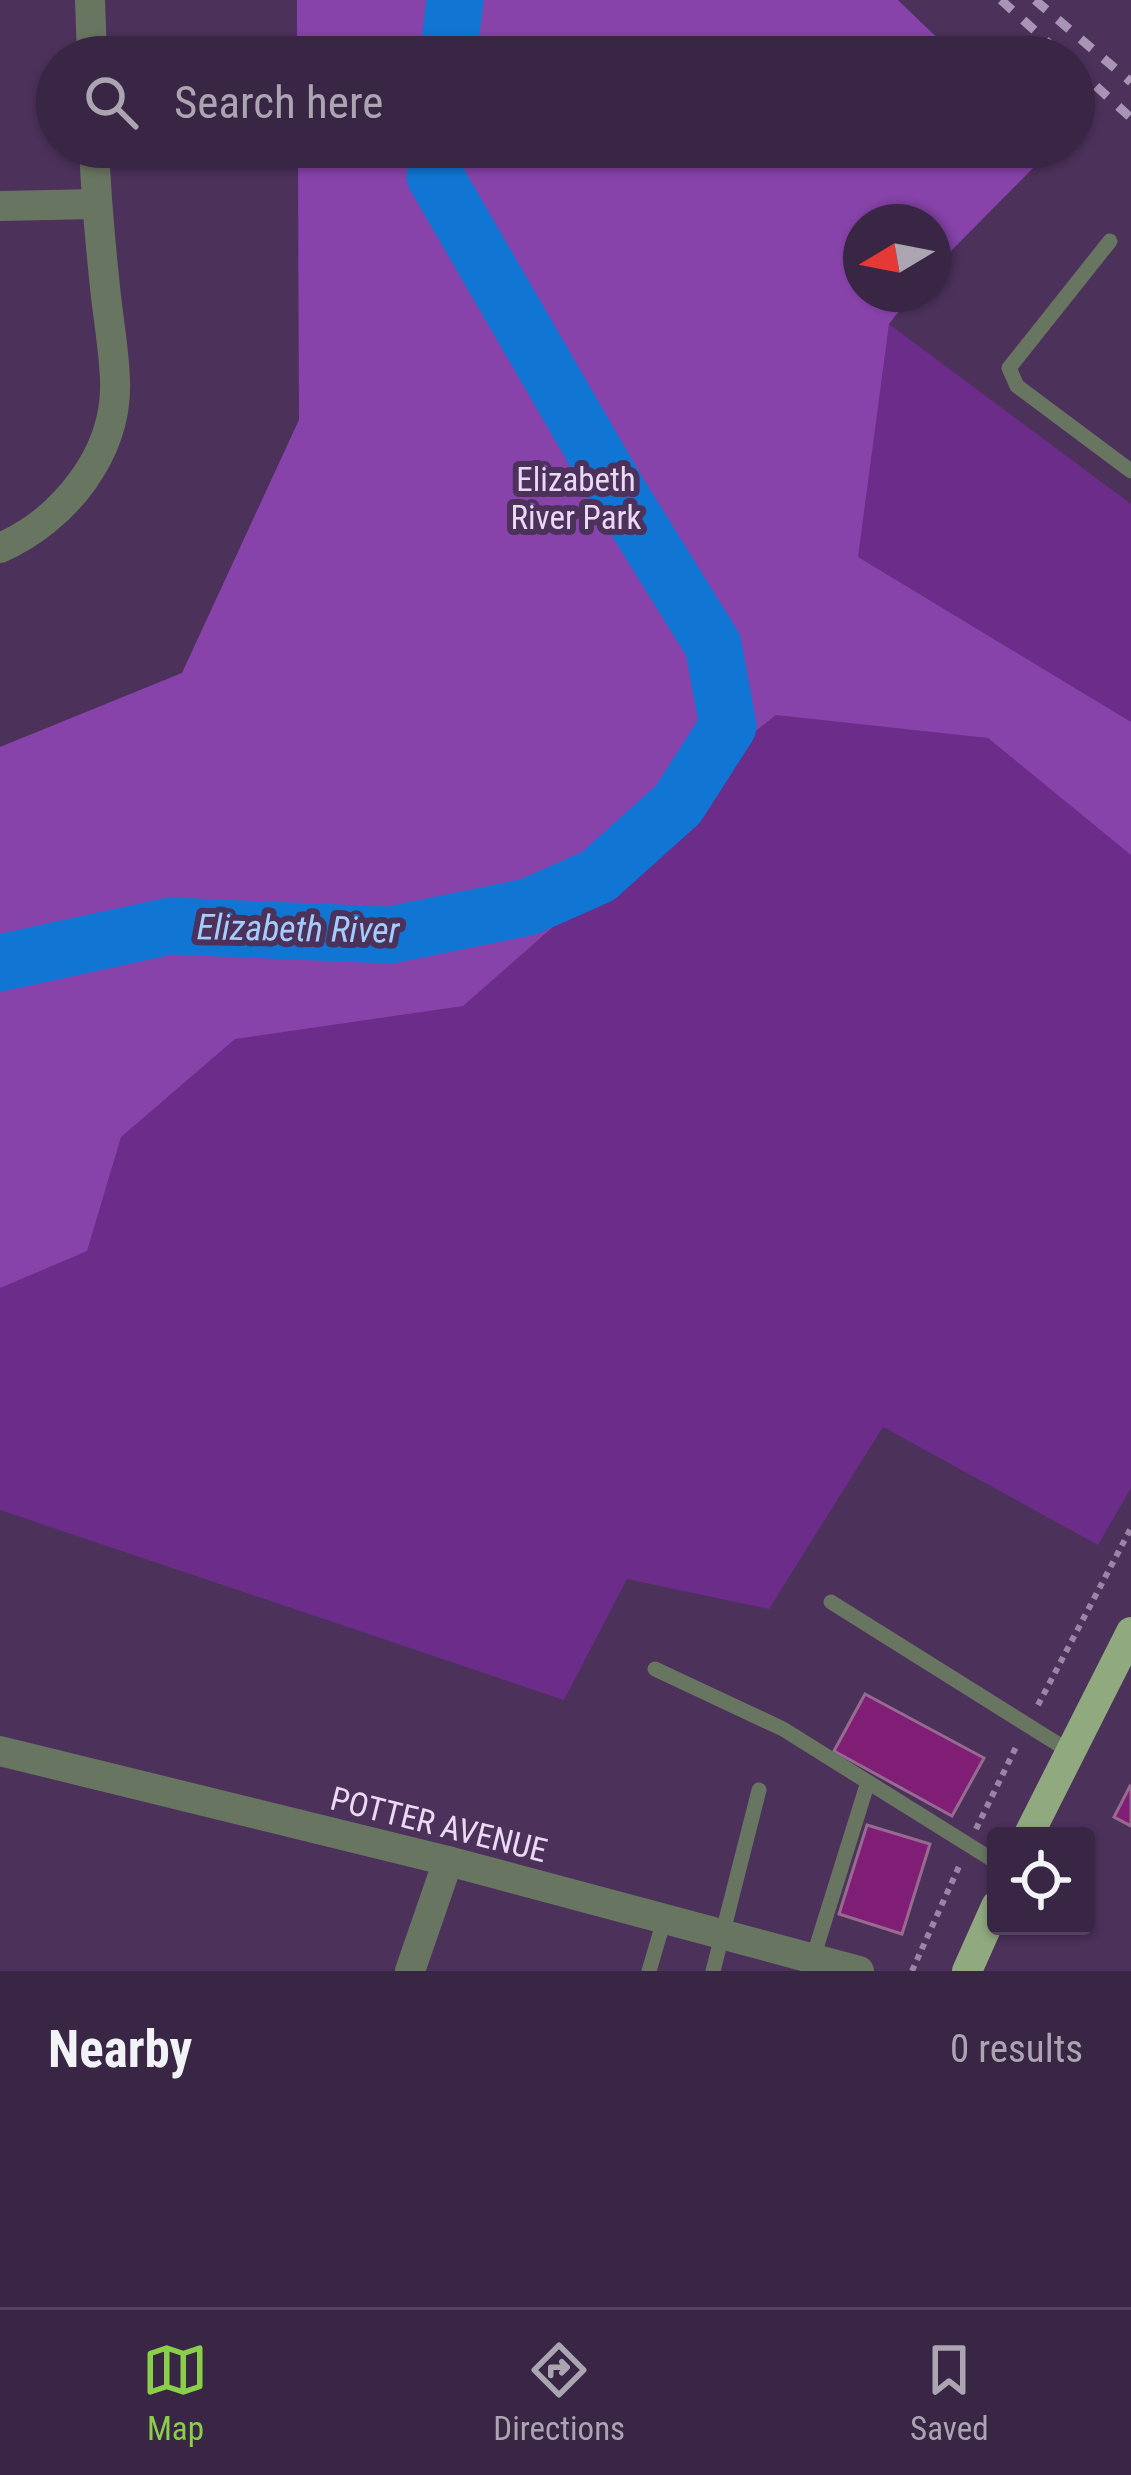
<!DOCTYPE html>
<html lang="en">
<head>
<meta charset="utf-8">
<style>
  body { margin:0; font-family:"Roboto Condensed",sans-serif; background:#44314f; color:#f1f3f6 }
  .controls { position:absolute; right:36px; bottom:36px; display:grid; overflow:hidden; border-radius:12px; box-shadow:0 3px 9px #0004 }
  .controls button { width:108px; height:108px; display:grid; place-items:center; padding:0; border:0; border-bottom:3px solid #53425d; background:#392544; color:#f1f3f6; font:60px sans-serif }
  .compass { position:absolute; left:843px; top:204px; width:108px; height:108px; border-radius:50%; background:#392544; box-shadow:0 3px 9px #0004; rotate:260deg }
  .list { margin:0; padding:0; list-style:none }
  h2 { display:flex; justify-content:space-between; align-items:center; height:156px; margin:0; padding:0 48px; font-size:51px }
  h2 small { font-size:39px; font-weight:400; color:#aba5b2 }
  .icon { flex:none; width:66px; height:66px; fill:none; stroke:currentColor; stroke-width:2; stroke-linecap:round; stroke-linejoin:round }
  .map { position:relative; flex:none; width:1131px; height:1971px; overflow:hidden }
  .search { position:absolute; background:#392544; box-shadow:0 3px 9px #0004; left:36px; right:36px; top:36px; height:132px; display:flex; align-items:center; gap:30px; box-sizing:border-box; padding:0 42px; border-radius:66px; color:#aba5b2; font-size:45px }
  .sheet { height:336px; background:#392544 }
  nav { display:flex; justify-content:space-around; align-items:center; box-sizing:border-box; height:168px; border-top:3px solid #53425d; background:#392544; font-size:33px; color:#aba5b2 }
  nav a { display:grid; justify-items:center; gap:6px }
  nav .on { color:#89cf48 }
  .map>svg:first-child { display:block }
  .green { fill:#6b2c8a }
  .forest { fill:#8743a9 }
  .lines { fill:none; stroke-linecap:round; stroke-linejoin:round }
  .river { stroke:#1176d3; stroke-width:57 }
  .building { fill:#801e76; stroke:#976a90; stroke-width:3 }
  .path { stroke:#9b85a7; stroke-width:6; stroke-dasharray:6 6; stroke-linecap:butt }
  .service { stroke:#687560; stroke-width:15 }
  .minor { stroke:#687560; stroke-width:30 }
  .primary { stroke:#91a97f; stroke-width:30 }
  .rail { stroke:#a894b4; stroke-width:9; stroke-dasharray:15 15; stroke-linecap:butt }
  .labels { text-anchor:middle; stroke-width:12; stroke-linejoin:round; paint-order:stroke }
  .park-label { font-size:33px; fill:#e9d9f4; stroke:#4c315b }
  .street-label { font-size:33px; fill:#eadaf4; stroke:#4c315b }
  .water-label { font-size:36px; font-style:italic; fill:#a5cdfc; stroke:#4c315b }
</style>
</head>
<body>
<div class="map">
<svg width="1131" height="1971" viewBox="0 0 1131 1971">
  <rect width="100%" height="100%" fill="#4c315b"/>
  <polygon class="green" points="298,147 1052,149 933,269 933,222 861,222 861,294 912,294 889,324 1131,504 1131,1488 1098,1545 883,1427 769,1609 627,1579 564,1700 0,1510 0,747 182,673 299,420"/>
  <g class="forest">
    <polygon points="297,0 898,0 957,57 297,57"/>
    <polygon points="298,147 1050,147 1052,149 933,269 933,222 861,222 861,294 912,294 889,324 858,557 1131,722 1131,855 988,738 776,715 678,792 613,874 463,1006 235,1039 121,1137 87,1251 0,1288 0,747 182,673 299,420"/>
  </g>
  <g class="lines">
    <g class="river">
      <polyline points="448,57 455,0"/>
      <polyline points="0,963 170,926 390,935 528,907 598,876 678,804 728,726 713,645 615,487 435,176 438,147"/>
    </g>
  </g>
  <g class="building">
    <polygon points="865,1694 984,1758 952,1816 834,1751"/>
    <polygon points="1130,1786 1131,1787 1131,1826 1114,1817"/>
    <polygon points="867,1825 930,1844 902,1934 839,1914"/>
  </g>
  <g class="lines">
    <g class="path">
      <polyline points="1038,1705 1131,1528"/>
      <polyline points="976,1829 1018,1743"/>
      <polyline points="912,1971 961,1862"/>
    </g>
    <g class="service">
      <polyline points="1110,241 1009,368 1017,386 1131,471"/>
      <polyline points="831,1602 1069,1751"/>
      <polyline points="655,1669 783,1729 996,1862"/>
      <polyline points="813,1958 867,1785"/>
      <polyline points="649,1971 664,1920"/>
      <polyline points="713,1971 759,1790"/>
    </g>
    <g class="minor">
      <polyline points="90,0 92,57"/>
      <polyline points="0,206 96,204"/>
      <path d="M 0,548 C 64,520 118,453 115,380 C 114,349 108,318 105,287 C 100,240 96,194 94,147"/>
      <polyline points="0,1751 448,1861 859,1971"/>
      <polyline points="410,1971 448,1861"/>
    </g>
    <g class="primary">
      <polyline points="1028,1836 1131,1632"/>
      <polyline points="967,1971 996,1906"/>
    </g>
    <g class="rail">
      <polyline points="1001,0 1064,57"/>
      <polyline points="1035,0 1131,82"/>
      <polyline points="1074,66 1131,118"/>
    </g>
  </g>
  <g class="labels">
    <g class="park-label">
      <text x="576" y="491">Elizabeth<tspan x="576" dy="38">River Park</tspan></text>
    </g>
    <g class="street-label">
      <text transform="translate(439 1824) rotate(14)" y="12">POTTER AVENUE</text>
    </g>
    <g class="water-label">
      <text transform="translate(298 928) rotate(1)" y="13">Elizabeth River</text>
    </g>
  </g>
</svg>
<div class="controls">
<button><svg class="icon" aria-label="locate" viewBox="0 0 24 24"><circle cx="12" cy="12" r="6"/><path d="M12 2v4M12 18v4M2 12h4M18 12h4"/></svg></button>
</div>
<svg class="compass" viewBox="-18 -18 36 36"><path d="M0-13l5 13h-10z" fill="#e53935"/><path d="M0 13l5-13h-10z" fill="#aba5b2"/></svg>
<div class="search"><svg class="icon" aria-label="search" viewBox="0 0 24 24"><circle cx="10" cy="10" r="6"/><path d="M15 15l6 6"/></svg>Search here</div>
</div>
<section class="sheet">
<h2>Nearby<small>0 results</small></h2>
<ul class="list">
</ul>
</section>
<nav>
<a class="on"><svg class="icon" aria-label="map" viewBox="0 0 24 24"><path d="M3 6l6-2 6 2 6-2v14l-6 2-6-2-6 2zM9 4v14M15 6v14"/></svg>Map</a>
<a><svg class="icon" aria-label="directions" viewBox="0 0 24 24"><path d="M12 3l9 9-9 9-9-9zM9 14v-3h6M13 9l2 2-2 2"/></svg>Directions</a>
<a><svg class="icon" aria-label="saved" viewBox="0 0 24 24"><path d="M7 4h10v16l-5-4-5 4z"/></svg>Saved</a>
</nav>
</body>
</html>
